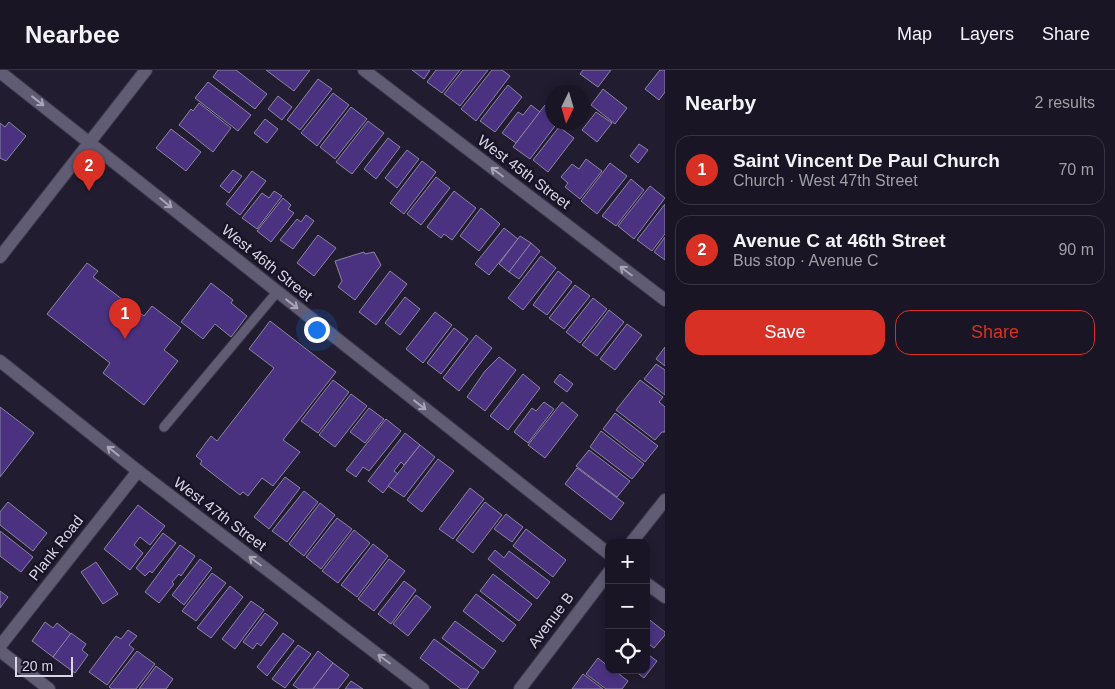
<!DOCTYPE html>
<html lang="en">
<head>
<meta charset="utf-8">
<style>
  body { margin:0; font-family:Helvetica,sans-serif; background:#221e2c; color:#f1f3f6 }
  .controls { position:absolute; right:15px; bottom:15px; display:grid; overflow:hidden; border-radius:10px; box-shadow:0 2px 8px #0003 }
  .controls button { width:45px; height:45px; display:grid; place-items:center; padding:0; border:0; border-bottom:1px solid #373441; background:#191524; color:#f1f3f6; font:25px sans-serif }
  .compass { position:absolute; left:545px; top:15px; width:45px; height:45px; border-radius:50%; background:#191524; box-shadow:0 2px 8px #0003; rotate:185deg }
  .scale { position:absolute; left:15px; bottom:12px; width:58px; box-sizing:border-box; padding-left:5px; border:2px solid #d8d6e3; border-top:0; font-size:14px; line-height:18px; white-space:nowrap; color:#d8d6e3; -webkit-text-stroke:4px #181326; paint-order:stroke }
  .you { position:absolute; left:316px; top:259px; width:18px; height:18px; margin:-12px; border:4px solid #fff; border-radius:50%; background:#1a73e8; box-shadow:0 0 0 8px #1a73e833 }
  .badge { display:grid; place-items:center; width:32px; height:32px; border-radius:50%; background:#d93025; color:#fff; font-size:16px; font-weight:700 }
  .pin { position:absolute; translate:-50% -41px; filter:drop-shadow(0 1px 2px #0008) }
  .pin::after { content:''; position:absolute; top:26px; width:18px; height:15px; background:inherit; clip-path:polygon(0 0,100% 0,50% 100%) }
  .list { margin:0; padding:0; list-style:none }
  h2 { display:flex; justify-content:space-between; align-items:center; height:65px; margin:0; padding:0 20px; font-size:21px }
  h2 small { font-size:16px; font-weight:400; color:#9f9fa6 }
  .list li { display:grid; grid-template-columns:32px 1fr auto; gap:15px; align-items:center; box-sizing:border-box; height:70px; margin:0 10px 10px; padding:0 10px; border:1px solid #373441; border-radius:15px }
  .list b { display:block; font-size:19px; white-space:nowrap }
  .list p { margin:0; font-size:16px; white-space:nowrap; color:#9f9fa6 }
  .list em { font-size:16px; font-style:normal; color:#9f9fa6 }
  .actions { display:flex; gap:10px; padding:15px 20px }
  .actions a { flex:1; padding:11px 0; border:1px solid #d93025; border-radius:15px; text-align:center; font-size:18px; color:#d93025 }
  .actions .main { background:#d93025; color:#fff }
  .icon { flex:none; width:28px; height:28px; fill:none; stroke:currentColor; stroke-width:2; stroke-linecap:round; stroke-linejoin:round }
  .map { position:relative; flex:none; width:665px; height:619px; overflow:hidden }
  header { display:flex; align-items:center; gap:30px; box-sizing:border-box; height:70px; padding:0 25px; background:#191524; border-bottom:1px solid #373441 }
  header strong { font-size:24px }
  nav { display:flex; gap:28px; margin-inline-start:auto; font-size:18px }
  main { display:flex }
  aside { flex:1; background:#191524 }
  .map>svg:first-child { display:block }
  .building { fill:#4a3281; stroke:#8a869f }
  .lines { fill:none; stroke-linecap:round; stroke-linejoin:round }
  .service-casing { stroke:#3c3849; stroke-width:11 }
  .minor-casing { stroke:#3c3849; stroke-width:14 }
  .tertiary-casing { stroke:#3c3849; stroke-width:14 }
  .secondary-casing { stroke:#3c3849; stroke-width:14 }
  .service { stroke:#605c73; stroke-width:9 }
  .minor { stroke:#605c73; stroke-width:12 }
  .tertiary { stroke:#605c73; stroke-width:12 }
  .secondary { stroke:#605c73; stroke-width:12 }
  .oneway { stroke:#a8a5b6 }
  .labels { text-anchor:middle; stroke-width:5; stroke-linejoin:round; paint-order:stroke }
  .street-label { font-size:15px; fill:#d8d6e3; stroke:#181326 }
</style>
</head>
<body>
<header>
<strong>Nearbee</strong>
<nav><a>Map</a><a>Layers</a><a>Share</a></nav>
</header>
<main>
<div class="map">
<svg width="665" height="619" viewBox="0 0 665 619">
  <rect width="100%" height="100%" fill="#211c30"/>
  <g class="building">
    <polygon points="218,0 236,0 267,24 255,39 213,7"/>
    <polygon points="266,0 310,0 294,21"/>
    <polygon points="412,0 430,0 424,9"/>
    <polygon points="436,0 460,0 442,23 427,12"/>
    <polygon points="463,0 488,0 460,36 444,24"/>
    <polygon points="492,0 502,0 510,6 476,51 461,39"/>
    <polygon points="583,0 611,0 598,17 580,4"/>
    <polygon points="660,0 665,0 665,22 659,30 645,19"/>
    <polygon points="318,9 332,19 300,60 287,50"/>
    <polygon points="208,12 251,45 238,61 195,28"/>
    <polygon points="508,15 522,27 495,62 480,51"/>
    <polygon points="603,19 627,38 615,54 591,35"/>
    <polygon points="333,23 349,35 317,76 301,63"/>
    <polygon points="278,26 292,37 282,50 268,39"/>
    <polygon points="199,33 231,58 213,82 179,55 191,39 193,41"/>
    <polygon points="531,35 540,42 516,73 502,63 518,42 523,45"/>
    <polygon points="545,35 552,41 552,52 558,52 530,89 513,77"/>
    <polygon points="351,37 367,49 335,89 320,77"/>
    <polygon points="596,42 612,53 597,72 582,60"/>
    <polygon points="265,49 278,59 267,73 254,63"/>
    <polygon points="368,51 384,63 352,104 336,92"/>
    <polygon points="9,52 26,66 6,91 0,88 0,53 5,57"/>
    <polygon points="559,57 574,68 548,102 533,90"/>
    <polygon points="171,59 201,82 186,101 156,78"/>
    <polygon points="388,68 400,77 376,109 364,99"/>
    <polygon points="639,74 648,80 638,93 630,86"/>
    <polygon points="407,80 419,89 397,118 385,108"/>
    <polygon points="586,89 602,101 580,129 565,117 568,113 561,107 572,94 579,99"/>
    <polygon points="422,91 436,102 404,144 390,133"/>
    <polygon points="610,93 627,106 597,144 581,131"/>
    <polygon points="233,100 242,106 229,123 220,116"/>
    <polygon points="252,101 266,111 240,145 226,134"/>
    <polygon points="436,107 450,118 421,155 407,144"/>
    <polygon points="631,109 644,120 616,156 602,146"/>
    <polygon points="650,116 665,128 634,169 618,156"/>
    <polygon points="274,121 282,126 257,159 242,148 262,123 269,128"/>
    <polygon points="454,121 476,138 452,170 444,164 441,168 427,157"/>
    <polygon points="283,128 291,135 288,139 294,143 271,172 257,161"/>
    <polygon points="665,134 665,164 652,181 637,170"/>
    <polygon points="481,138 500,154 479,181 460,166"/>
    <polygon points="306,145 314,151 293,179 280,170 297,149 301,152"/>
    <polygon points="504,158 518,169 489,205 475,194"/>
    <polygon points="318,165 336,178 314,206 297,193"/>
    <polygon points="520,166 531,173 509,202 499,194"/>
    <polygon points="665,167 665,190 654,182"/>
    <polygon points="531,173 540,181 519,209 509,202"/>
    <polygon points="364,182 365,184 374,182 381,195 355,230 338,217 342,211 335,191"/>
    <polygon points="541,186 556,198 523,240 508,228"/>
    <polygon points="87,193 98,201 93,207 144,246 152,236 181,258 164,280 178,291 144,335 103,303 110,293 47,244"/>
    <polygon points="390,201 407,214 376,255 359,242"/>
    <polygon points="558,201 572,212 547,245 533,235"/>
    <polygon points="211,213 233,230 231,233 247,246 231,267 215,254 203,269 181,252"/>
    <polygon points="575,215 590,226 564,259 549,248"/>
    <polygon points="405,227 420,239 400,265 385,253"/>
    <polygon points="593,228 607,239 580,273 566,262"/>
    <polygon points="609,240 624,252 597,286 582,275"/>
    <polygon points="435,242 452,255 423,293 406,279"/>
    <polygon points="270,251 336,302 283,370 300,382 273,416 262,408 248,426 243,422 240,425 200,394 202,391 196,386 211,366 217,371 274,298 249,279"/>
    <polygon points="627,254 642,265 615,300 600,289"/>
    <polygon points="454,258 468,269 441,304 427,293"/>
    <polygon points="476,265 492,278 459,321 443,308"/>
    <polygon points="665,277 665,296 656,289"/>
    <polygon points="499,287 516,300 485,341 467,327 485,301"/>
    <polygon points="656,294 665,300 665,325 644,309"/>
    <polygon points="523,304 540,318 508,360 490,346"/>
    <polygon points="560,304 573,314 567,322 554,312"/>
    <polygon points="333,310 349,322 318,363 301,351"/>
    <polygon points="640,310 663,327 659,332 665,337 665,362 662,362 655,370 616,340"/>
    <polygon points="351,324 367,336 335,377 319,365"/>
    <polygon points="544,332 554,339 528,373 514,362 532,338 536,341"/>
    <polygon points="562,332 578,345 545,388 528,375"/>
    <polygon points="0,337 34,363 0,407"/>
    <polygon points="369,338 384,349 365,373 350,362"/>
    <polygon points="615,343 658,376 645,392 603,359"/>
    <polygon points="386,349 401,361 369,401 363,397 356,407 346,400"/>
    <polygon points="601,361 644,394 632,409 590,377"/>
    <polygon points="405,363 420,375 404,395 401,392 394,401 398,404 383,423 368,411"/>
    <polygon points="420,375 435,387 404,427 388,416"/>
    <polygon points="589,380 630,411 617,427 576,396"/>
    <polygon points="438,389 454,401 422,442 407,430"/>
    <polygon points="577,398 624,433 611,450 565,414"/>
    <polygon points="285,407 300,418 269,459 254,447"/>
    <polygon points="470,418 484,429 453,469 439,459"/>
    <polygon points="304,421 318,432 287,472 272,461"/>
    <polygon points="8,432 47,463 33,481 0,455 0,442"/>
    <polygon points="485,432 502,445 473,483 456,470"/>
    <polygon points="320,433 335,445 304,486 289,474"/>
    <polygon points="138,435 165,456 150,475 140,467 134,475 143,483 130,500 104,479"/>
    <polygon points="506,444 523,457 512,472 494,459"/>
    <polygon points="337,448 352,459 321,499 306,487"/>
    <polygon points="526,459 566,490 553,507 513,476"/>
    <polygon points="354,460 370,473 338,513 322,501"/>
    <polygon points="0,461 33,487 21,502 0,486"/>
    <polygon points="163,463 176,473 152,503 150,501 145,506 136,498"/>
    <polygon points="373,474 388,486 357,527 341,515"/>
    <polygon points="180,475 195,486 181,506 179,504 172,512 174,514 159,533 145,522"/>
    <polygon points="495,480 504,488 509,481 550,512 537,529 488,489"/>
    <polygon points="200,489 212,498 184,535 172,525"/>
    <polygon points="389,489 405,501 374,541 358,529"/>
    <polygon points="96,492 118,524 103,534 81,502"/>
    <polygon points="212,503 226,513 196,551 182,541"/>
    <polygon points="493,504 532,534 519,551 480,521"/>
    <polygon points="404,511 416,520 391,554 378,544"/>
    <polygon points="230,516 243,527 211,568 197,558"/>
    <polygon points="0,521 8,527 0,538"/>
    <polygon points="476,524 516,555 503,572 463,541"/>
    <polygon points="416,525 431,537 408,566 393,554"/>
    <polygon points="251,531 264,540 235,579 222,569"/>
    <polygon points="265,543 278,553 261,576 257,573 253,579 243,572"/>
    <polygon points="646,547 665,562 665,565 654,578 646,572"/>
    <polygon points="455,551 496,581 483,599 442,568"/>
    <polygon points="45,552 53,558 57,553 71,564 53,587 32,571"/>
    <polygon points="128,560 137,566 129,575 134,579 107,615 89,602 116,566 121,569"/>
    <polygon points="71,563 86,574 82,580 88,585 75,603 53,587"/>
    <polygon points="283,563 294,571 267,606 257,597"/>
    <polygon points="434,569 479,602 467,619 461,619 420,588"/>
    <polygon points="298,575 311,584 285,618 272,609"/>
    <polygon points="137,581 155,594 136,619 112,619 109,617"/>
    <polygon points="318,581 333,593 313,619 299,619 293,615"/>
    <polygon points="646,583 657,591 644,608 634,600 646,600"/>
    <polygon points="598,588 609,597 609,600 614,600 628,611 622,619 606,619 586,604"/>
    <polygon points="333,593 349,605 338,619 313,619"/>
    <polygon points="156,596 173,609 166,619 139,619"/>
    <polygon points="583,604 603,619 572,619"/>
    <polygon points="351,611 363,619 345,619"/>
  </g>
  <g class="lines">
    <defs>
      <polyline id="service" points="164,357 277,222"/>
      <g id="minor">
        <polyline points="0,2 609,484"/>
        <polyline points="0,291 138,401 423,619"/>
        <polyline points="631,473 665,430"/>
        <polyline points="646,513 665,527"/>
        <polyline points="0,576 138,401"/>
        <polyline points="0,581 49,619"/>
        <polyline points="520,619 609,502"/>
      </g>
      <polyline id="tertiary" points="364,0 665,230"/>
      <polyline id="secondary" points="0,187 146,0"/>
    </defs>
    <use href="#service" class="service-casing"/>
    <use href="#minor" class="minor-casing"/>
    <use href="#tertiary" class="tertiary-casing"/>
    <use href="#secondary" class="secondary-casing"/>
    <use href="#service" class="service"/>
    <use href="#minor" class="minor"/>
    <use href="#tertiary" class="tertiary"/>
    <use href="#secondary" class="secondary"/>
  </g>
  <defs><path id="oneway-shaft" d="M-6 0H5M1.5-3L5.5 0L1.5 3" fill="none" stroke-width="1.6" stroke-linecap="round" stroke-linejoin="round" transform="scale(1.25)"/></defs>
  <g class="oneway">
    <use href="#oneway-shaft" transform="translate(38 31) rotate(38)"/>
    <use href="#oneway-shaft" transform="translate(497 102) rotate(-143)"/>
    <use href="#oneway-shaft" transform="translate(166 133) rotate(39)"/>
    <use href="#oneway-shaft" transform="translate(626 201) rotate(-143)"/>
    <use href="#oneway-shaft" transform="translate(292 234) rotate(38)"/>
    <use href="#oneway-shaft" transform="translate(420 335) rotate(38)"/>
    <use href="#oneway-shaft" transform="translate(113 381) rotate(-141)"/>
    <use href="#oneway-shaft" transform="translate(255 491) rotate(-143)"/>
    <use href="#oneway-shaft" transform="translate(384 589) rotate(-143)"/>
  </g>
  <g class="labels">
    <g class="street-label">
      <text transform="translate(524 102) rotate(37)" y="5">West 45th Street</text>
      <text transform="translate(267 193) rotate(39)" y="5">West 46th Street</text>
      <text transform="translate(220 444) rotate(37)" y="5">West 47th Street</text>
      <text transform="translate(56 478) rotate(-52)" y="5">Plank Road</text>
      <text transform="translate(551 550) rotate(-53)" y="5">Avenue B</text>
    </g>
  </g>
</svg>
<div class="controls">
<button>+</button>
<button>−</button>
<button><svg class="icon" aria-label="locate" viewBox="0 0 24 24"><circle cx="12" cy="12" r="6"/><path d="M12 2v4M12 18v4M2 12h4M18 12h4"/></svg></button>
</div>
<svg class="compass" viewBox="-18 -18 36 36"><path d="M0-13l5 13h-10z" fill="#e53935"/><path d="M0 13l5-13h-10z" fill="#9f9fa6"/></svg>
<div class="scale">20 m</div>
<div class="you"></div>
<div class="pin badge" style="left:125px;top:269px">1</div>
<div class="pin badge" style="left:89px;top:121px">2</div>
</div>
<aside>
<h2>Nearby<small>2 results</small></h2>
<ul class="list">
<li><span class="badge">1</span><div><b>Saint Vincent De Paul Church</b><p>Church · West 47th Street</p></div><em>70 m</em></li>
<li><span class="badge">2</span><div><b>Avenue C at 46th Street</b><p>Bus stop · Avenue C</p></div><em>90 m</em></li>
</ul>
<div class="actions"><a class="main">Save</a><a>Share</a></div>
</aside>
</main>
</body>
</html>
